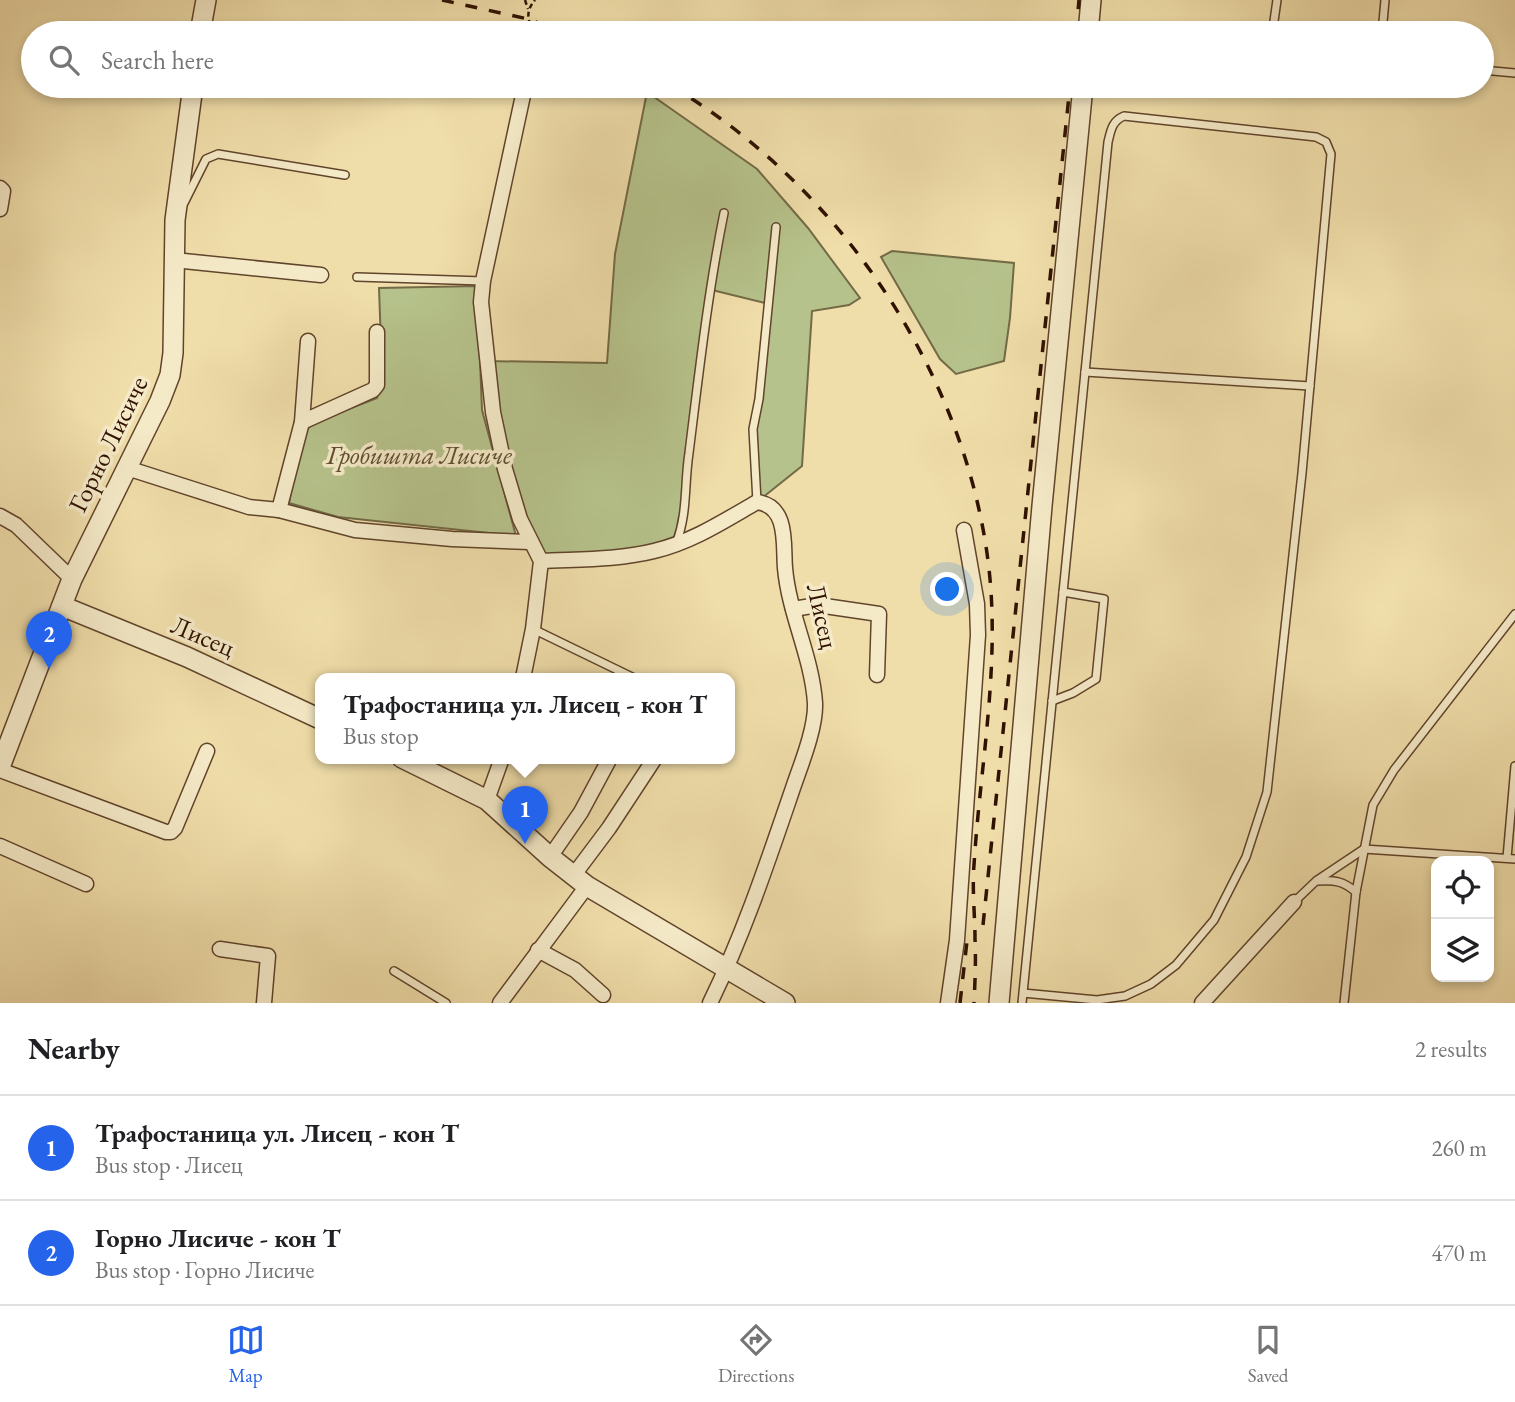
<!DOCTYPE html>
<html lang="en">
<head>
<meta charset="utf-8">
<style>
  body { margin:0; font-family:"EB Garamond",serif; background:#f2f2f2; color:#202124 }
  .controls { position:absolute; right:21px; bottom:21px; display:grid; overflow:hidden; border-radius:14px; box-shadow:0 4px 10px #0003 }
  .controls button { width:63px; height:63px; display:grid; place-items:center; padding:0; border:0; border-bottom:2px solid #e0e0e0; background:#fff; color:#202124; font:35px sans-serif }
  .you { position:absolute; left:948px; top:590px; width:24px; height:24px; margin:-18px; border:5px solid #fff; border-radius:50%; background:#1a73e8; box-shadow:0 0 0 10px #1a73e833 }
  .badge { display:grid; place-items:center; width:46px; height:46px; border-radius:50%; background:#2563eb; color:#fff; font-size:23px; font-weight:700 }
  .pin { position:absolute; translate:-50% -58px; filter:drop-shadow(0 2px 4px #0008) }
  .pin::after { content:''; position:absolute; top:37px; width:24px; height:21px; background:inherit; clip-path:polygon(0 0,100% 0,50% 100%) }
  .popup { position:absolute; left:315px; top:673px; width:420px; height:91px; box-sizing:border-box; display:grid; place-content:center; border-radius:14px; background:#fff; filter:drop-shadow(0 2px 5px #0005); font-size:23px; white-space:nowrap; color:#757577 }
  .popup b { font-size:26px; color:#202124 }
  .popup::after { content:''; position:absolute; left:50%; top:100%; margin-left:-14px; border:14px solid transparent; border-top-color:#fff }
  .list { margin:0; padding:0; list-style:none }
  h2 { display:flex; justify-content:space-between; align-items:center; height:91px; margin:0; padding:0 28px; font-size:30px }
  h2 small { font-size:23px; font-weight:400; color:#757577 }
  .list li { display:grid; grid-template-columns:46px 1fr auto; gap:21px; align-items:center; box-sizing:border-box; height:105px; padding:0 28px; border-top:2px solid #e0e0e0 }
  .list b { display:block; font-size:26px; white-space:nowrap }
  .list p { margin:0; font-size:23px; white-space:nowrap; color:#757577 }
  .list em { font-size:23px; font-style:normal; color:#757577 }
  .icon { flex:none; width:38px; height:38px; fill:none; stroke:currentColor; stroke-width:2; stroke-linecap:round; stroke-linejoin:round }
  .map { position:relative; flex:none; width:1515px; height:1003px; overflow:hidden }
  .search { position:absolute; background:#fff; box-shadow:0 4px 10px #0003; left:21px; right:21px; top:21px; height:77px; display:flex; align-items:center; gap:18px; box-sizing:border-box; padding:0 24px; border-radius:38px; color:#757577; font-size:26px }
  .sheet { height:301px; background:#fff }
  nav { display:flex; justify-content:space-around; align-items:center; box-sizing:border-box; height:98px; border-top:2px solid #e0e0e0; background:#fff; font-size:19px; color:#757577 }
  nav a { display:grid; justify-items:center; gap:4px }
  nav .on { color:#2563eb }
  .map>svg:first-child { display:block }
  .green { fill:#b6c28b; stroke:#736a46; stroke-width:2 }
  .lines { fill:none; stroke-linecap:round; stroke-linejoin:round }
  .service-casing { stroke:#60442b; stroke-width:10 }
  .minor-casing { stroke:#60442b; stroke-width:17 }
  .tertiary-casing { stroke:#60442b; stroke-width:22 }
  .path { stroke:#301101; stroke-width:2.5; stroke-dasharray:5 3.5; stroke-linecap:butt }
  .service { stroke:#f5eac8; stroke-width:7 }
  .minor { stroke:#f5eac8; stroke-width:14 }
  .tertiary { stroke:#f5eac8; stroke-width:19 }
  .rail { stroke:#301101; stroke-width:3.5; stroke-dasharray:12 12; stroke-linecap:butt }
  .labels { text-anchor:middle; stroke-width:7; stroke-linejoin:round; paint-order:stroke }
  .street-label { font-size:26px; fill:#301101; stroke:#f5eac8 }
  .park-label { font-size:26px; font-style:italic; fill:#5f4f31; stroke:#f5eac8 }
</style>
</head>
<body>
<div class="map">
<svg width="1515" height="1003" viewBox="0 0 1515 1003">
  <rect width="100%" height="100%" fill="#f0deaa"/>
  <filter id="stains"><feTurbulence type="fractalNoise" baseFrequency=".00286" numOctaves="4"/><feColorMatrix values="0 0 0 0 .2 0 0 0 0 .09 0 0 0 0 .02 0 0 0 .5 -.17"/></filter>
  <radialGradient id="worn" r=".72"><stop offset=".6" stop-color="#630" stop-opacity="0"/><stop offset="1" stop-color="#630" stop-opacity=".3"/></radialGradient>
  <g class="green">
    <polygon points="647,92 757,169 808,228 860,298 849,305 812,311 802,466 757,502 753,429 769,304 712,290 676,544 541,561 505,469 487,361 607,363 615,254"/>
    <polygon points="892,251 1014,263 1010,318 1004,361 956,374 940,359 881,257"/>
    <polygon points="477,286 482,410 516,536 338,517 289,503 302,435 313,423 377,398 382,372 379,288"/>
  </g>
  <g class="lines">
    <defs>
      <g id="service">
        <polyline points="1274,33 1273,28 1277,0"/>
        <polyline points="1382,33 1385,0"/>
        <polyline points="1482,70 1515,73"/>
        <polyline points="184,203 206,159 218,154 345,175"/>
        <polyline points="357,277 483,281"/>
        <polyline points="1085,372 1310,386"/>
        <polyline points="757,502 753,429 759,399 776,227"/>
        <path d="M 676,544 C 688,512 684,486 689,453 C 699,373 708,292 724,213"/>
        <polyline points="533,629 634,678"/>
        <polyline points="1052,701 1073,693 1096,679 1104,599 1063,592"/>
        <polyline points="1507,858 1515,766"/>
        <path d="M 1318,881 C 1335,880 1343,881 1356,892"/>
        <polyline points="1294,902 1316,881 1364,849 1515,859"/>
        <polyline points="394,971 446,1003"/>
        <path d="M 1022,1003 L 1023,993 C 1051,709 1080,426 1108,142 C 1111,130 1112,121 1124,116 L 1316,137 L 1326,142 L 1331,154 L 1302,473 L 1267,792 L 1246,857 L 1214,920 L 1176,965 L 1151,984 L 1125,996 L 1097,1000 L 1023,993"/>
        <polyline points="1344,1003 1356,892 1373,805 1394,770 1515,614"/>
      </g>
      <g id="minor">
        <polyline points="0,188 3,191 0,209"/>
        <polyline points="174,260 321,275"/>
        <polyline points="302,422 373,390 377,385 377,332"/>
        <polyline points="127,468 249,507 279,510 355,530 452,539 530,542"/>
        <polyline points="279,510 302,422 308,341"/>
        <polyline points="0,516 16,525 72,579"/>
        <path d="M 541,561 C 578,559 618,560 654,551 C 692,542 724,521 757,502 C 789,506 783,545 785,568 C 789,614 812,657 815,703 C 816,727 802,762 794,785 C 769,858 744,934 710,1003"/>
        <polyline points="793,609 818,605 879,614 877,675"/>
        <polyline points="523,678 533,629 541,561 520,519 505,469 493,412 481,302 483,281 525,86"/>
        <polyline points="0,770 166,832 171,832 175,828 207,751"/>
        <polyline points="487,800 502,758"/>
        <polyline points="0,846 86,884"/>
        <polyline points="550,857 581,812 610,758"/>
        <polyline points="573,876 609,828 655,758"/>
        <polyline points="220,949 268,956 264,1003"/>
        <polyline points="538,950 575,970 603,995"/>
        <polyline points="500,1003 587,886"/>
        <polyline points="948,1003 957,940 978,635 977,604 964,530"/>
        <polyline points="1202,1003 1294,902"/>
      </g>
      <g id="tertiary">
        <polyline points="200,33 206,0"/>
        <polyline points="1088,33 1091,0"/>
        <polyline points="62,606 187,657 320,719"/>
        <polyline points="402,758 487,800 550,857 587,886 785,1003"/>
        <polyline points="0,767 72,579 160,401 170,375 173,353 175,220 193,86"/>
        <polyline points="999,1003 1042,506 1083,86"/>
      </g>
    </defs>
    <use href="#service" class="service-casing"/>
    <use href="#minor" class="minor-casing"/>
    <use href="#tertiary" class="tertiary-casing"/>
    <g class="path">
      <polyline points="525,0 528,9"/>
      <path d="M 533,33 C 528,19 525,12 535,0"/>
    </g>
    <use href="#service" class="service"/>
    <use href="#minor" class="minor"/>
    <use href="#tertiary" class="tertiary"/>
    <g class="rail">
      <polyline points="442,0 528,19 565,33"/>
      <polyline points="1076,33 1079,0"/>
      <path d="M 671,86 C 839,185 967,374 989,569 C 1000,668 980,767 974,865 C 972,890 975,915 975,939 C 976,961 975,982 974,1003"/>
      <polyline points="983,925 1070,86"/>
      <polyline points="960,1003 967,941"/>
    </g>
  </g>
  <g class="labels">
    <g class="street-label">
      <text transform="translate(108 444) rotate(-64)" y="9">Горно Лисиче</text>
      <text transform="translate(823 616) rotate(77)" y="9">Лисец</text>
      <text transform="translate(203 636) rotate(23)" y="9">Лисец</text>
    </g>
    <g class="park-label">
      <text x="419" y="464">Гробишта Лисиче</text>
    </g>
  </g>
  <rect width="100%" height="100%" filter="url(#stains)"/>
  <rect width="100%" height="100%" fill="url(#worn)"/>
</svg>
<div class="controls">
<button><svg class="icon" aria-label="locate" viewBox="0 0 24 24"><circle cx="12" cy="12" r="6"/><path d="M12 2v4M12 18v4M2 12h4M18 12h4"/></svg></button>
<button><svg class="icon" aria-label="layers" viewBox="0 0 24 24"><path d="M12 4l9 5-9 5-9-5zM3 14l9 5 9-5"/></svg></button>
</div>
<div class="you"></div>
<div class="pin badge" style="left:525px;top:844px">1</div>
<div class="popup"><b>Трафостаница ул. Лисец - кон Т</b>Bus stop</div>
<div class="pin badge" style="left:49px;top:669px">2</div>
<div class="search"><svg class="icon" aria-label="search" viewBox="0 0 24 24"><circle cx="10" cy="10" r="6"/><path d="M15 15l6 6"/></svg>Search here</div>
</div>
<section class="sheet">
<h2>Nearby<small>2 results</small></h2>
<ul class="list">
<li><span class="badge">1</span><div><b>Трафостаница ул. Лисец - кон Т</b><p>Bus stop · Лисец</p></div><em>260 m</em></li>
<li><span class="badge">2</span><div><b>Горно Лисиче - кон Т</b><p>Bus stop · Горно Лисиче</p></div><em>470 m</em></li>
</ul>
</section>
<nav>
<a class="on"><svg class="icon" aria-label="map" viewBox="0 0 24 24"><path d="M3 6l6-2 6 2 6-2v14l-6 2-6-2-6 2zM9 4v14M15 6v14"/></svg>Map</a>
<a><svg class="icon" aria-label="directions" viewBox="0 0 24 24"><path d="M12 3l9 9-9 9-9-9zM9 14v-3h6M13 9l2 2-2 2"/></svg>Directions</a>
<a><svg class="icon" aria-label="saved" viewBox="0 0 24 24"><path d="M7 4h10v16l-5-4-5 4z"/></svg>Saved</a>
</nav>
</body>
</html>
